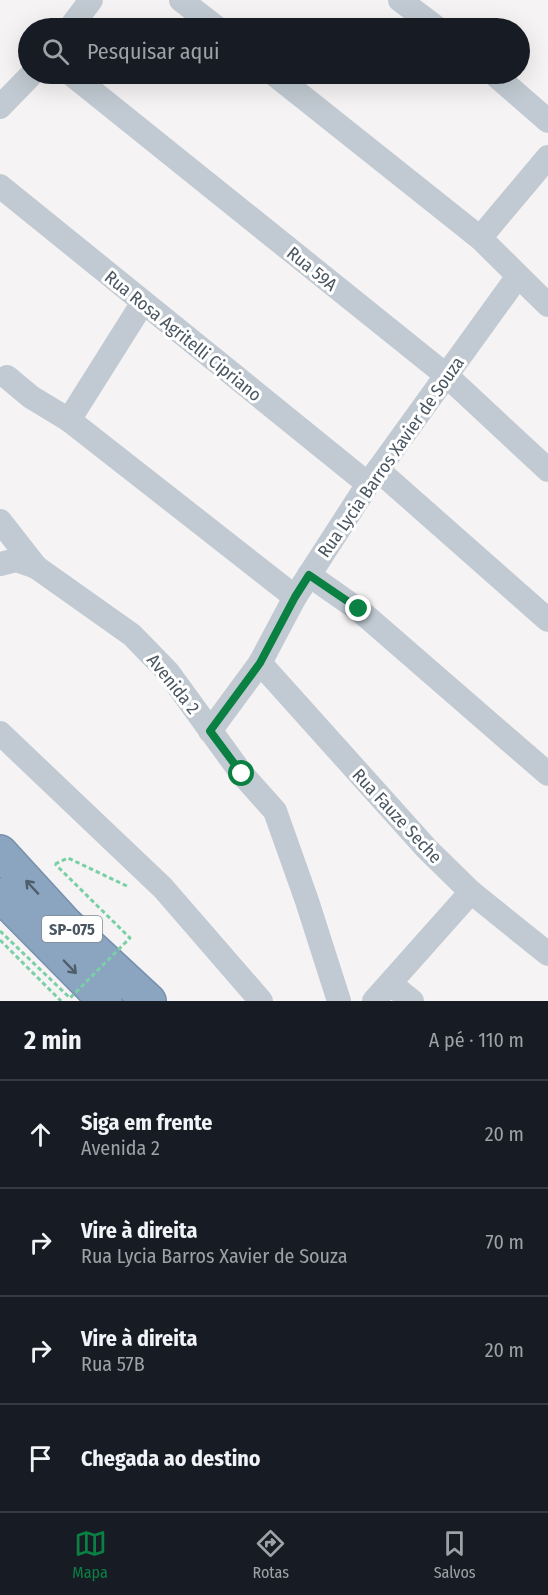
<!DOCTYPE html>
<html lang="pt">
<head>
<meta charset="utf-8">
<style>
  body { margin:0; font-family:"Fira Sans Condensed",sans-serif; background:#20242c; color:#f1f3f6 }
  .stop { position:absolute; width:18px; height:18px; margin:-14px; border:4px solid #0b8043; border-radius:50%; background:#fff }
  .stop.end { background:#0b8043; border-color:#fff; box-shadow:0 2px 6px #0008 }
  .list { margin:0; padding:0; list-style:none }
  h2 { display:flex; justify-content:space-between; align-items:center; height:78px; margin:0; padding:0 24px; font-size:26px }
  h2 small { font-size:20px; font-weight:400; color:#9ea1a6 }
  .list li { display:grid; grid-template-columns:39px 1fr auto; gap:18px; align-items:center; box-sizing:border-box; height:108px; padding:0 24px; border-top:2px solid #363941 }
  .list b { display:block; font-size:22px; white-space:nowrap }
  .list p { margin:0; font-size:20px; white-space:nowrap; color:#9ea1a6 }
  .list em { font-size:20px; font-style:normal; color:#9ea1a6 }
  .icon { flex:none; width:33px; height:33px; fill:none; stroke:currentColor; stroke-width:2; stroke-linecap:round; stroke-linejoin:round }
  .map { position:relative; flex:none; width:548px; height:1001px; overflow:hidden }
  .search { position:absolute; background:#171b24; box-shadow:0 6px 24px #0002; left:18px; right:18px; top:18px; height:66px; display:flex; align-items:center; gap:15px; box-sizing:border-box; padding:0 21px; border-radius:33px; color:#9ea1a6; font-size:22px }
  .sheet { height:510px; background:#171b24 }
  nav { display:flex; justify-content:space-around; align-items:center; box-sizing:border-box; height:84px; border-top:2px solid #363941; background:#171b24; font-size:16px; color:#9ea1a6 }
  nav a { display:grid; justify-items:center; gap:3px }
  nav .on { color:#0b8043 }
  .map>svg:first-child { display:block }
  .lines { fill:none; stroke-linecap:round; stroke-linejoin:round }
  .highway-casing { stroke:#7690ad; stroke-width:36 }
  .path { stroke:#7ad0a6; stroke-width:3; stroke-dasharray:4.5 3; stroke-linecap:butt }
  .minor { stroke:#c1cad2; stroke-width:24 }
  .highway { stroke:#8ba5c1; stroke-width:33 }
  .path-bridge { stroke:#7ad0a6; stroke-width:3; stroke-dasharray:4.5 3; stroke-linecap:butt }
  .oneway { stroke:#505e6b }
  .route { stroke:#0b8043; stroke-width:8 }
  .labels { text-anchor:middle; stroke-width:6; stroke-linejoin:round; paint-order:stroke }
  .shield { fill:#fff; stroke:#808990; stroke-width:1.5 }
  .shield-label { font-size:16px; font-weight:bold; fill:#4a5661 }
  .street-label { font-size:18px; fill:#4a5661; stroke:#fff }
</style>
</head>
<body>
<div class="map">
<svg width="548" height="1001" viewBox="0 0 548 1001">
  <rect width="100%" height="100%" fill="#f5f3f3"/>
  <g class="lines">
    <defs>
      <g id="highway">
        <polyline points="0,852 65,923 149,1001"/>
        <polyline points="0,895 105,1001"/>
      </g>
    </defs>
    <use href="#highway" class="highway-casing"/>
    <g class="path">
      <polyline points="55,864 68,858 129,887"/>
      <polyline points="0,940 61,1001"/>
    </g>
    <g class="minor">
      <polyline points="181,0 217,28"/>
      <polyline points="400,0 437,28"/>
      <polyline points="70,28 91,0"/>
      <polyline points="71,74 447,376 548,470"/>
      <polyline points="274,74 480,238 548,305"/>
      <polyline points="494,74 548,121"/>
      <polyline points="0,107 32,74"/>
      <polyline points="0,186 368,484"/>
      <polyline points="480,238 548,157"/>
      <polyline points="7,377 31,397 69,420 295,597"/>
      <polyline points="69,420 142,304"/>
      <polyline points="378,470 548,620"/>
      <polyline points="0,521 36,567"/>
      <polyline points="0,564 16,560 36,567 132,635 168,672 242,774 275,811 307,901 339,1001"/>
      <polyline points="309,575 359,610 548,774"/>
      <polyline points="260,663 427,849 471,892 548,954"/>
      <polyline points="210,731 260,663 295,597 368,484 518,276"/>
      <polyline points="0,733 163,888 261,1001"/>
      <polyline points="391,984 412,1001"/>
      <polyline points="374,1001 471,892"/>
    </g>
    <use href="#highway" class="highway"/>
    <polyline class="path-bridge" points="0,931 70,998 130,938 55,864"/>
  </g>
  <defs><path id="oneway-shaft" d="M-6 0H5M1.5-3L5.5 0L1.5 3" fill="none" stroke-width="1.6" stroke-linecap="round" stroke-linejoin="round" transform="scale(1.5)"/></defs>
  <g class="oneway">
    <use href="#oneway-shaft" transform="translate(32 887) rotate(-133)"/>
    <use href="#oneway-shaft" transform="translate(70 967) rotate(46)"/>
  </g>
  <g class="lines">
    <polyline class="route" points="242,774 210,731 260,663 295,597 309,575 359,609"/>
  </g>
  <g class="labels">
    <rect class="shield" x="42" y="916" width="60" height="26" rx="4.5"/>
    <g class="shield-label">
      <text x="72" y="935">SP-075</text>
    </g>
    <g class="street-label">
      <text transform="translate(312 269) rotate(39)" y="6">Rua 59A</text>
      <text transform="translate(183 336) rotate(39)" y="6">Rua Rosa Agritelli Cipriano</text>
      <text transform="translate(391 457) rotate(-55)" y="6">Rua Lycia Barros Xavier de Souza</text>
      <text transform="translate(173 684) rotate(51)" y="6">Avenida 2</text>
      <text transform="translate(397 816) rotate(47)" y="6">Rua Fauze Seche</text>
    </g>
  </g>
</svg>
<div class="stop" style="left:242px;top:774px"></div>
<div class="stop end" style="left:359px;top:609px"></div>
<div class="search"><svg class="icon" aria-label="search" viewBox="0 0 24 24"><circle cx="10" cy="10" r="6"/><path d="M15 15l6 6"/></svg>Pesquisar aqui</div>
</div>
<section class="sheet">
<h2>2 min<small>A pé · 110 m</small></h2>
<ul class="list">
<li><svg class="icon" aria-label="ahead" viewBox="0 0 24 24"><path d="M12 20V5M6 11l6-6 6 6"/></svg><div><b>Siga em frente</b><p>Avenida 2</p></div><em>20 m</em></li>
<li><svg class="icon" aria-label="right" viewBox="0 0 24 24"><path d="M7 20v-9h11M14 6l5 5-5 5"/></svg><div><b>Vire à direita</b><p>Rua Lycia Barros Xavier de Souza</p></div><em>70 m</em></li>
<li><svg class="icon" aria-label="right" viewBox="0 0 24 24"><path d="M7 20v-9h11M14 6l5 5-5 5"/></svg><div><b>Vire à direita</b><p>Rua 57B</p></div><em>20 m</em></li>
<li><svg class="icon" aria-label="arrive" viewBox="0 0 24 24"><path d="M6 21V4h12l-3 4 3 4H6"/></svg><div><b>Chegada ao destino</b></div></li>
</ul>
</section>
<nav>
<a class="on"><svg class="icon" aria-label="map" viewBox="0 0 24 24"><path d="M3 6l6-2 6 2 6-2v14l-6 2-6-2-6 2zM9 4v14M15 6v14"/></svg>Mapa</a>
<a><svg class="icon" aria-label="directions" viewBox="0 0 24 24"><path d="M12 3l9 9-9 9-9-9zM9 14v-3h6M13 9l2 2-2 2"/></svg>Rotas</a>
<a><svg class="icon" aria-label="saved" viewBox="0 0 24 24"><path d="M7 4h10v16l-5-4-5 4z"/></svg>Salvos</a>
</nav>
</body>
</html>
